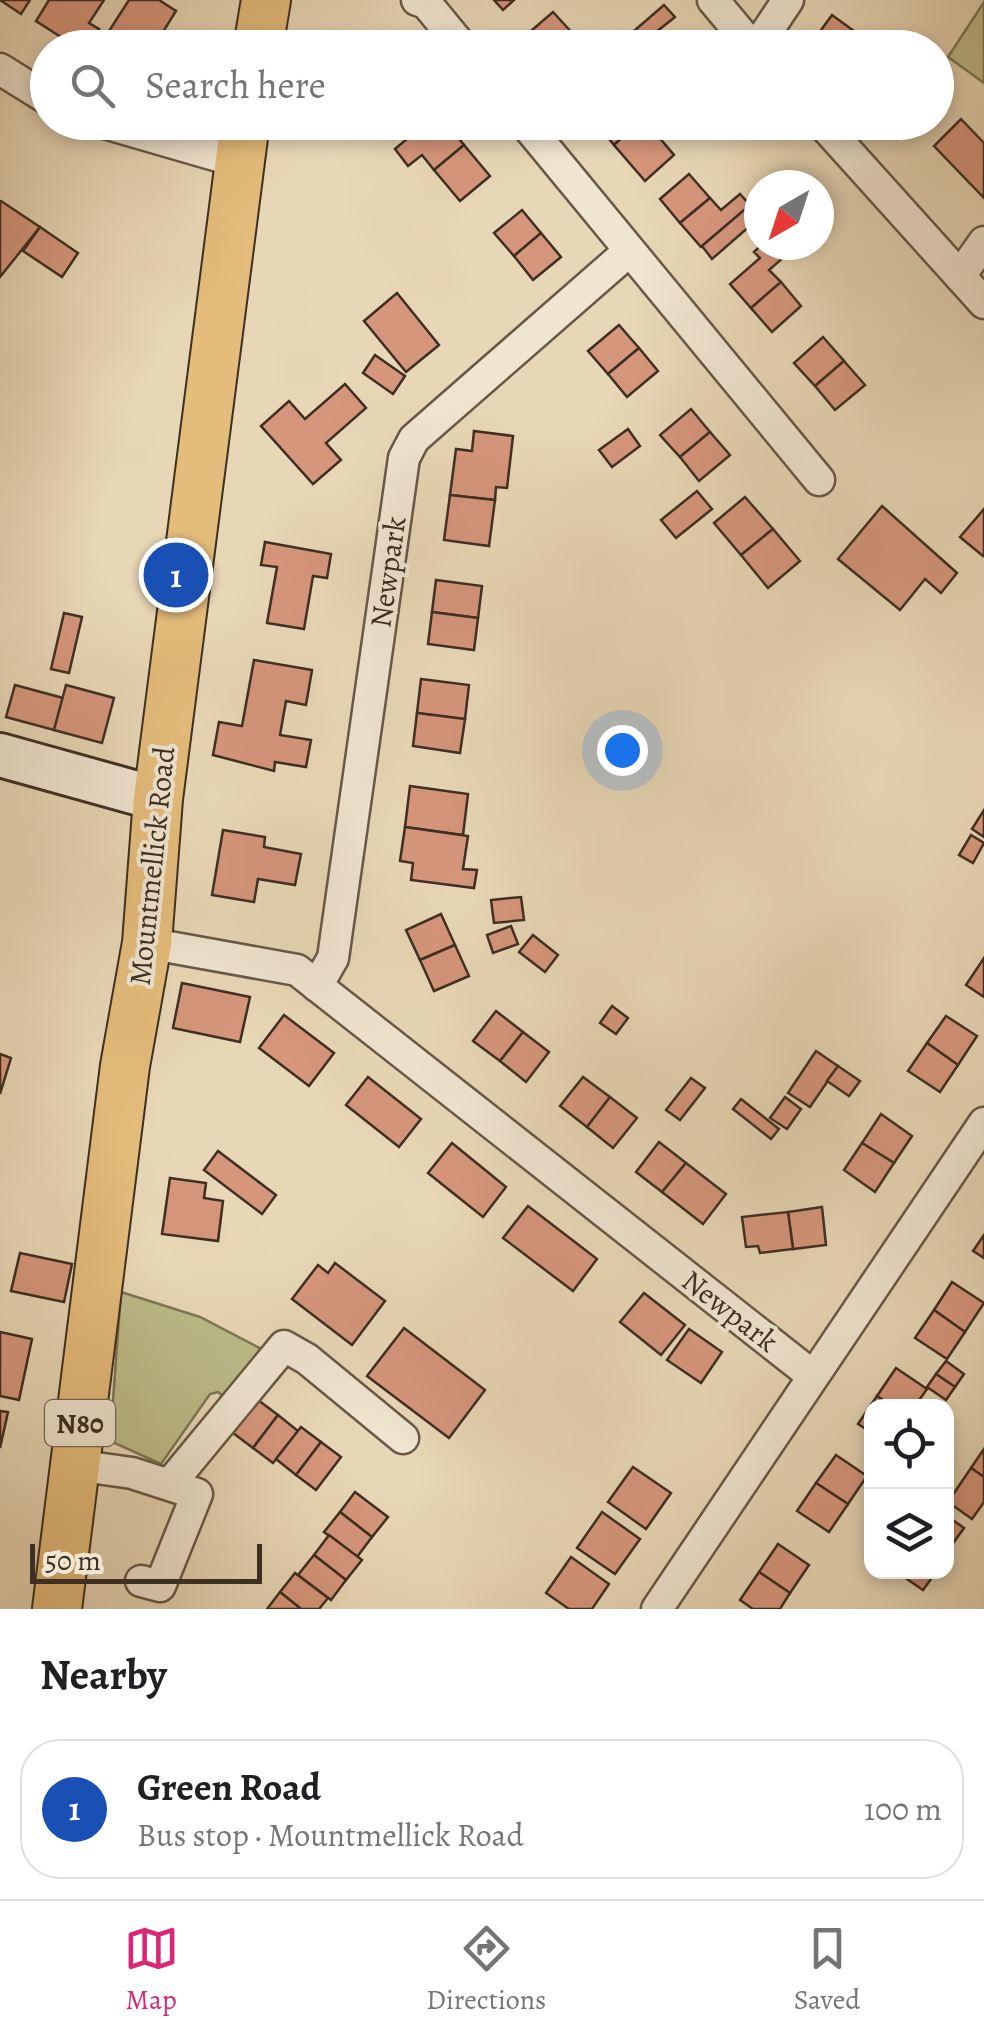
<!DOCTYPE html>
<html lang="en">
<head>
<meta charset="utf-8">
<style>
  body { margin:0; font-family:Alegreya,serif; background:#f6f6f6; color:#202124 }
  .controls { position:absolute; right:30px; bottom:30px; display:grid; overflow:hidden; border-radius:20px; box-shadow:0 5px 15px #0003 }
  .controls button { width:90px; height:90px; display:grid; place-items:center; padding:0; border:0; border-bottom:2px solid #e0e0e0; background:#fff; color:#202124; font:50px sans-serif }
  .compass { position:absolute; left:744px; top:170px; width:90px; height:90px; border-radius:50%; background:#fff; box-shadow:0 5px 15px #0003; rotate:219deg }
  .scale { position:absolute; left:30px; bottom:25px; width:232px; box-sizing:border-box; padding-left:10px; border:5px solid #3d2f21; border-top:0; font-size:28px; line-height:35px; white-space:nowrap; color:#3d2f21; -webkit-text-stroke:8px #f0e5d0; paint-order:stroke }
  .you { position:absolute; left:622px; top:750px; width:35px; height:35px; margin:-25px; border:8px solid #fff; border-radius:50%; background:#1a73e8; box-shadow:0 0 0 15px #1a73e833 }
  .badge { display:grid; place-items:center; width:65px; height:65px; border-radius:50%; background:#db2777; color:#fff; font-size:32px; font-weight:700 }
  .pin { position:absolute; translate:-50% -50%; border:5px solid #fff; box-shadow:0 2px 10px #0006 }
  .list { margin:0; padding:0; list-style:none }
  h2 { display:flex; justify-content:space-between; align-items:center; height:130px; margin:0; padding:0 40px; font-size:42px }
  h2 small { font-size:32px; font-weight:400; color:#757577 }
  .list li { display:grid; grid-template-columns:65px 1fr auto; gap:30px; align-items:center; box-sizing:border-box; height:140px; margin:0 20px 20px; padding:0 20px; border:2px solid #e0e0e0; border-radius:40px }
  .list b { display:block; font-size:38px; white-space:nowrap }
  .list p { margin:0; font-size:32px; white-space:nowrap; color:#757577 }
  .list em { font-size:32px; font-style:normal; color:#757577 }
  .icon { flex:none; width:55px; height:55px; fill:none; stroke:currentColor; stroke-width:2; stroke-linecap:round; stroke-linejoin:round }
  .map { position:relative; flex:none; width:984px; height:1609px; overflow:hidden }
  .search { position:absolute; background:#fff; box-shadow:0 5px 15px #0003; left:30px; right:30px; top:30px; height:110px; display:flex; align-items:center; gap:25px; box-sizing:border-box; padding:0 35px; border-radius:55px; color:#757577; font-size:38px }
  .sheet { height:290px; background:#fff }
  nav { display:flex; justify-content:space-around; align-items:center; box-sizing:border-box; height:140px; border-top:2px solid #e0e0e0; background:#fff; font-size:28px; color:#757577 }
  nav a { display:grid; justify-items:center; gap:5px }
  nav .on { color:#db2777 }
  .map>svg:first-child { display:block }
  .green { fill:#bdbc89; stroke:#7d7655; stroke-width:2.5 }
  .building { fill:#d6967c; stroke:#3d2f21; stroke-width:2.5 }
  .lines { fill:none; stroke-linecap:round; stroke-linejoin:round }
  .street-casing { stroke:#685946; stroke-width:35 }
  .secondary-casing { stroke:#3d2f21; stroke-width:48 }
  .primary-casing { stroke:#3d2f21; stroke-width:52 }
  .street { stroke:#f0e5d0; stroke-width:30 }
  .secondary { stroke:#f0e5d0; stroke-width:42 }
  .primary { stroke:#e4bc7b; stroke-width:48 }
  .labels { text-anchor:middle; stroke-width:8; stroke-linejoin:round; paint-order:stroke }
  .shield { fill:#f0e5d0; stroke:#736656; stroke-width:2.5 }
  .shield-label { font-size:28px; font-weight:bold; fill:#3d2f21 }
  .street-label { font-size:30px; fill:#3d2f21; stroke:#f0e5d0 }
</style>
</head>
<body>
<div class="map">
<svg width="984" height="1609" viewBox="0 0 984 1609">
  <rect width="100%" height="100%" fill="#e8d7b6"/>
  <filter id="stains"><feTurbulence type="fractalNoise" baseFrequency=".002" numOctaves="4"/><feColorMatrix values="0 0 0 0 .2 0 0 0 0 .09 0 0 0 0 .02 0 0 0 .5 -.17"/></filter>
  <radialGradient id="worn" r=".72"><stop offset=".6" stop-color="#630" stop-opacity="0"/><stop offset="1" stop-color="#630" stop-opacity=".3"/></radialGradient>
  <g class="green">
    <polygon points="984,2 984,83 948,57"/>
    <polygon points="121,1292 200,1317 273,1355 233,1404 218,1392 210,1394 161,1464 110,1441"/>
  </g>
  <g class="building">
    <polygon points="0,0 30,0 21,14"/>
    <polygon points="49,0 104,0 89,23 99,29 87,48 78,48 36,21"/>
    <polygon points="129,0 159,0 176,11 153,48 98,48"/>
    <polygon points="494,0 514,0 503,10"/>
    <polygon points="664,5 675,17 636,48 627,37"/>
    <polygon points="553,12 574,35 560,48 533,48 524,37"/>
    <polygon points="832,15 869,42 865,48 808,48"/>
    <polygon points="574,35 585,48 560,48"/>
    <polygon points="961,119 984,143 984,198 934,146"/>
    <polygon points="427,122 446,122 464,145 434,170 422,155 408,166 395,149"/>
    <polygon points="595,122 639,122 614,145"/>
    <polygon points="639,122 646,122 674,155 645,181 614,145"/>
    <polygon points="693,122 720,122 704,136"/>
    <polygon points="464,145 490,176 460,201 434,170"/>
    <polygon points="689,174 710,198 680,223 660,199"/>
    <polygon points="740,194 750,205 701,247 680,223 710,198 721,210"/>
    <polygon points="1,201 40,227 0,277 0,202"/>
    <polygon points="750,205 759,218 712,259 702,246"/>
    <polygon points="522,210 541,233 514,256 494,233"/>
    <polygon points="40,227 78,253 62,277 23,251"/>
    <polygon points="541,233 561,257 533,280 514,256"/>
    <polygon points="761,245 787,245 792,250 769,270 781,282 751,308 730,284 760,258 754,252"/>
    <polygon points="781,282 801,306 772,332 751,308"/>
    <polygon points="397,293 439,345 406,372 364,321"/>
    <polygon points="619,325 639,348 608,374 588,351"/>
    <polygon points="823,337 844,361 815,386 794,363"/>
    <polygon points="639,348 658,371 627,397 608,374"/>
    <polygon points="375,355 405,376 393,394 363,373"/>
    <polygon points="844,361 865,385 835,410 815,386"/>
    <polygon points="345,384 366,408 326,443 341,460 313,484 261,426 289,401 305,419"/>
    <polygon points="691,409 710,432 680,457 660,435"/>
    <polygon points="628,429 640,446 612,467 599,450"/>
    <polygon points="474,431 513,436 507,488 496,487 495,500 450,495 456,449 472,451"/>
    <polygon points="710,432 730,455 699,481 680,457"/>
    <polygon points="697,491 712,509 676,538 661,520"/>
    <polygon points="450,495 495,500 489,546 444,540"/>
    <polygon points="745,497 773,529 741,555 714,523"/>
    <polygon points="882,506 957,573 941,593 925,579 900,610 838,559"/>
    <polygon points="984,509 984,555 983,556 960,537"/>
    <polygon points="773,529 800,561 768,588 741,555"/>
    <polygon points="265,542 331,554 327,578 313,576 304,629 267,623 277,567 261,565"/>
    <polygon points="436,580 482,586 478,618 432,612"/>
    <polygon points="432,612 478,618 474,650 428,644"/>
    <polygon points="64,613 82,617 69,673 51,669"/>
    <polygon points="254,660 312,670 306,705 286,701 280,735 311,740 306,767 275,762 274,771 213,755 219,722 242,726"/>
    <polygon points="421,679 469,685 465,719 417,713"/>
    <polygon points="15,685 63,698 54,730 6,717"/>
    <polygon points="66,685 114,698 102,743 54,730"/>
    <polygon points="417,713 465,719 460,753 413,746"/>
    <polygon points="410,786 468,794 463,835 405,827"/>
    <polygon points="984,810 984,837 972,829"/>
    <polygon points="405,827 468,836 463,869 477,870 474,888 411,880 413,863 400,861"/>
    <polygon points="223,830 265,837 264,847 301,854 295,885 258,879 254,902 212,895"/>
    <polygon points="971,835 984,843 973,863 959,855"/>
    <polygon points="521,897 524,920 494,923 491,900"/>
    <polygon points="441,914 455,945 420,960 406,930"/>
    <polygon points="511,926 518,944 493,953 487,935"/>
    <polygon points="533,935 558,955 545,972 519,952"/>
    <polygon points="455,945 469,976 434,991 420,960"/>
    <polygon points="984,958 984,997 966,985"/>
    <polygon points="182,983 250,997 240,1042 173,1028"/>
    <polygon points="612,1006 628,1018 616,1034 600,1023"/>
    <polygon points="496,1011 523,1032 500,1061 473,1041"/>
    <polygon points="284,1015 334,1053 309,1086 259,1048"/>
    <polygon points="946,1016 977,1036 958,1065 927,1043"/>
    <polygon points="523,1032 549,1052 526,1082 500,1061"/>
    <polygon points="927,1043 958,1065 940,1092 908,1071"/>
    <polygon points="816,1051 838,1066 810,1107 788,1093"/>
    <polygon points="0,1054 11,1058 0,1094"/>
    <polygon points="838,1066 860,1081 849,1096 827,1081"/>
    <polygon points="368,1077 421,1119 399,1147 346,1105"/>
    <polygon points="583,1077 610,1097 587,1127 560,1106"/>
    <polygon points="691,1078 705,1088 680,1120 666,1110"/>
    <polygon points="610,1097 637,1118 613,1148 587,1127"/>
    <polygon points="785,1097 801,1109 787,1129 770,1118"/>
    <polygon points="741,1099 779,1129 771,1139 733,1109"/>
    <polygon points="881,1114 912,1136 894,1163 862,1143"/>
    <polygon points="659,1142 686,1163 662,1192 636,1172"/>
    <polygon points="452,1143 506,1187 483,1217 428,1173"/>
    <polygon points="862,1143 894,1163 875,1192 844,1170"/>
    <polygon points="218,1151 276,1195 262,1214 204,1170"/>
    <polygon points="686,1163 726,1194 703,1224 662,1192"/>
    <polygon points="170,1178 206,1183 204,1198 223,1201 218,1241 162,1234"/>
    <polygon points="528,1206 597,1259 573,1291 503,1238"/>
    <polygon points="822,1207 826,1245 793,1249 788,1212"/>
    <polygon points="788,1212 793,1249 760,1253 758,1246 746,1247 742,1217"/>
    <polygon points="984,1235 984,1258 973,1251"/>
    <polygon points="20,1253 72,1264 64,1302 11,1291"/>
    <polygon points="335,1263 385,1301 352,1345 292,1299 318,1265 328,1273"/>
    <polygon points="952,1282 984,1303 965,1332 934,1310"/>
    <polygon points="644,1293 685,1325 661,1355 620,1322"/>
    <polygon points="934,1310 965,1332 947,1359 915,1338"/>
    <polygon points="404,1328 485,1390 449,1438 367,1376"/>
    <polygon points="689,1329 722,1352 701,1383 667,1360"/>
    <polygon points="0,1332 32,1339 19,1400 0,1396"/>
    <polygon points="946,1361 964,1374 955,1387 936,1374"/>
    <polygon points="896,1368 927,1389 915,1406 892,1406 877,1396"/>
    <polygon points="936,1374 955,1387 946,1400 927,1387"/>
    <polygon points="877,1396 892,1406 872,1406 872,1433 858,1424"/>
    <polygon points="258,1400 278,1415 253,1448 233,1433"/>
    <polygon points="0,1411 8,1412 0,1448"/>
    <polygon points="278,1415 298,1431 273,1463 253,1448"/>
    <polygon points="301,1427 321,1442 296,1475 276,1459"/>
    <polygon points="321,1442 341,1457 316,1490 296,1475"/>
    <polygon points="984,1449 984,1477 971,1468"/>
    <polygon points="836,1455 867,1476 848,1504 816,1483"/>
    <polygon points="633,1467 671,1493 646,1529 608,1502"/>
    <polygon points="971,1468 984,1477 984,1502 972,1519 948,1502"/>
    <polygon points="816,1483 848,1504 829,1532 797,1511"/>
    <polygon points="355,1492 388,1517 372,1537 340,1512"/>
    <polygon points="340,1512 372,1537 357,1557 324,1532"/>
    <polygon points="602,1512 640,1539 615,1574 577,1548"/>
    <polygon points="947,1516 964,1528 946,1553 946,1516"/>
    <polygon points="329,1535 362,1560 346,1580 314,1555"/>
    <polygon points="778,1544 809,1565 790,1593 759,1572"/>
    <polygon points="314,1555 346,1580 331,1600 298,1575"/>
    <polygon points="571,1557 609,1584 592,1609 569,1609 546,1593"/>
    <polygon points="759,1572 790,1593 780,1609 753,1609 740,1600"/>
    <polygon points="908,1572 936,1572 923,1590 904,1577"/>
    <polygon points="295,1573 328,1598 319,1609 301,1609 280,1592"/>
    <polygon points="280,1592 301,1609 267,1609"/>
  </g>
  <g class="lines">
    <defs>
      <g id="street">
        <polyline points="417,0 426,3 463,48"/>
        <polyline points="713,0 753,48"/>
        <polyline points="756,48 788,0"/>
        <polyline points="0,69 48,99"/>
        <polyline points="101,122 239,162"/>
        <polyline points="524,122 819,480"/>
        <polyline points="821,122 984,303"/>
        <polyline points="960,276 984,242"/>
        <polyline points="147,943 297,970 813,1376"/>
        <polyline points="317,986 333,958 404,458 414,439 628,252"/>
        <polyline points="75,1465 132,1473 197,1494 160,1586 141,1581"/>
        <polyline points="170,1484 284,1346 307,1359 403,1438"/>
        <polyline points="657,1609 984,1123"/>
      </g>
      <polyline id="secondary" points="0,755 158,799"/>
      <g id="primary">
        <polyline points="258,48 266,0"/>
        <polyline points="57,1609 125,1066 147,943 158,799 245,122"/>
      </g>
    </defs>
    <use href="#street" class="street-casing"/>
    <use href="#secondary" class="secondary-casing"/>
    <use href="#primary" class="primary-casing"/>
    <use href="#street" class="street"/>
    <use href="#secondary" class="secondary"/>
    <use href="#primary" class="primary"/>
  </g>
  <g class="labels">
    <rect class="shield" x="45" y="1400" width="70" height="46" rx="8"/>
    <g class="shield-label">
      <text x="80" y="1433">N80</text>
    </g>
    <g class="street-label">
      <text transform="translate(388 572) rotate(-82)" y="10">Newpark</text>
      <text transform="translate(152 866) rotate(-84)" y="10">Mountmellick Road</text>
      <text transform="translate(730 1311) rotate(38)" y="10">Newpark</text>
    </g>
  </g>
  <rect width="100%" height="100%" filter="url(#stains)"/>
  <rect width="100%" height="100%" fill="url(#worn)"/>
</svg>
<div class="controls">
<button><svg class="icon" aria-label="locate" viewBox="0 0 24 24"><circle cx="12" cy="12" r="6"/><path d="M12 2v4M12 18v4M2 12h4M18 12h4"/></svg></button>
<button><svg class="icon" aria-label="layers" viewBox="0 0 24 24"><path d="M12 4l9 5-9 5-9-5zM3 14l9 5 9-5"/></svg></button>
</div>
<svg class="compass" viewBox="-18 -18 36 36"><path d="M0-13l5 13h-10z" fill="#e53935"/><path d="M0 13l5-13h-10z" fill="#757577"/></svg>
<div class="scale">50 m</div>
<div class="you"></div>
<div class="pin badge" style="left:176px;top:575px;background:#1a4fb4">1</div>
<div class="search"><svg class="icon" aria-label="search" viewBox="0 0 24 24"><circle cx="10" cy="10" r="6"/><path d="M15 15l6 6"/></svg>Search here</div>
</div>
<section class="sheet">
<h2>Nearby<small></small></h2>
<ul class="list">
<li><span class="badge" style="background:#1a4fb4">1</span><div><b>Green Road</b><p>Bus stop · Mountmellick Road</p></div><em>100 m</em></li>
</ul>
</section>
<nav>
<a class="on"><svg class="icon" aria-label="map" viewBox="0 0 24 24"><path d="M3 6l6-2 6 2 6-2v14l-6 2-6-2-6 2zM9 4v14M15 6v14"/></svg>Map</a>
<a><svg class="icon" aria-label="directions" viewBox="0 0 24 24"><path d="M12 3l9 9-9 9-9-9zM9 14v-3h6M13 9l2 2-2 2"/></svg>Directions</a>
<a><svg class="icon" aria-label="saved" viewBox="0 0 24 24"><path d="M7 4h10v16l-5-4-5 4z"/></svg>Saved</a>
</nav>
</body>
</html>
